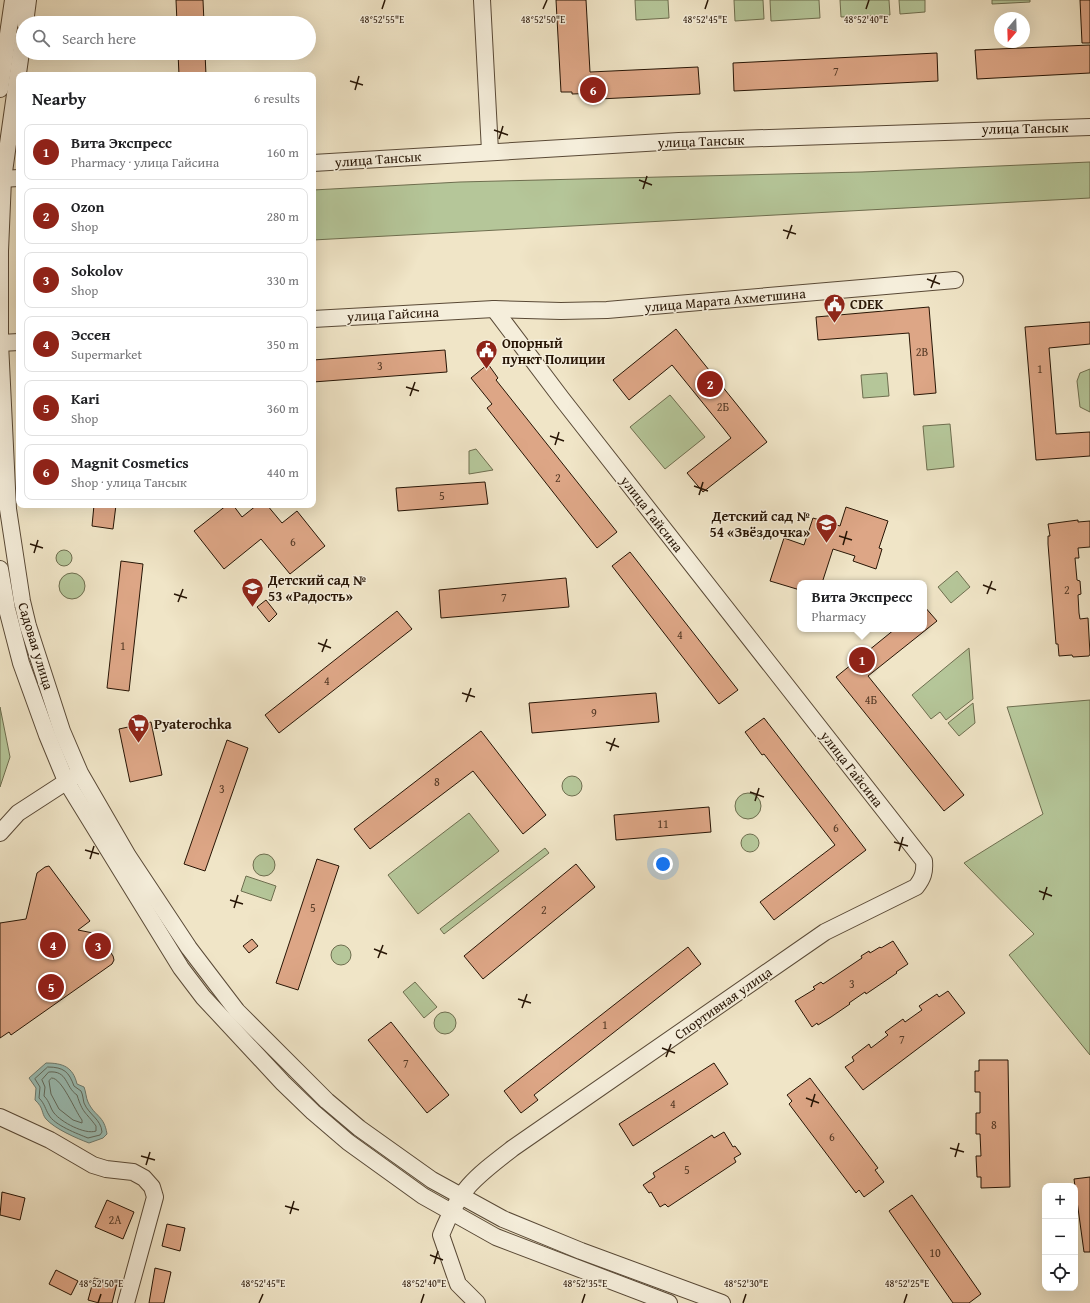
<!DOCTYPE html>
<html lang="en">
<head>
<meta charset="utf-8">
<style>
  body { margin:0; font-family:"Gentium Book Plus",serif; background:#f6f6f6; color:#202124 }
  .controls { position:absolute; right:12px; bottom:12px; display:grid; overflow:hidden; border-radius:8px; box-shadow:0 4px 16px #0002 }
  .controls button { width:36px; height:36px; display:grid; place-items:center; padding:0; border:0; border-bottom:1px solid #e0e0e0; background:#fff; color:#202124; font:20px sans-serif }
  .compass { position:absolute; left:994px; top:12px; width:36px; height:36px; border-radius:50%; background:#fff; box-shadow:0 4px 16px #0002; rotate:199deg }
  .you { position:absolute; left:663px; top:864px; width:14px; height:14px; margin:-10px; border:3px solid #fff; border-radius:50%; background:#1a73e8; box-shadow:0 0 0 6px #1a73e833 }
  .badge { display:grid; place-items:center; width:26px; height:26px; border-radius:50%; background:#8f2418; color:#fff; font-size:13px; font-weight:700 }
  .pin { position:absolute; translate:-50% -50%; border:2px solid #fff; box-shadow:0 1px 4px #0006 }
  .popup { position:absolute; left:797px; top:580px; width:130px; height:52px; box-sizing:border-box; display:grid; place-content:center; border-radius:8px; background:#fff; filter:drop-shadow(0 1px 3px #0005); font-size:13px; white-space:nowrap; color:#757577 }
  .popup b { font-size:15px; color:#202124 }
  .popup::after { content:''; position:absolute; left:50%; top:100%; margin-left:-8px; border:8px solid transparent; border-top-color:#fff }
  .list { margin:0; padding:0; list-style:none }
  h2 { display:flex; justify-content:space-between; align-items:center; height:52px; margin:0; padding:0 16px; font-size:17px }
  h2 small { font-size:13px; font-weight:400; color:#757577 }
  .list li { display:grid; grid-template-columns:26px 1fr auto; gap:12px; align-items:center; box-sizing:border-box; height:56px; margin:0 8px 8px; padding:0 8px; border:1px solid #e0e0e0; border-radius:8px }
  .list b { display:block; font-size:15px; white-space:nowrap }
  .list p { margin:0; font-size:13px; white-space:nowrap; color:#757577 }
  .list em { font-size:13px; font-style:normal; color:#757577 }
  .icon { flex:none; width:22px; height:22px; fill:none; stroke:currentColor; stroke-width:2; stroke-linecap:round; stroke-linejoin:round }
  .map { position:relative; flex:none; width:1090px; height:1303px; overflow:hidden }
  .search { position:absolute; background:#fff; box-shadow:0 4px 16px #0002; left:16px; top:16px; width:300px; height:44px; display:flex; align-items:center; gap:10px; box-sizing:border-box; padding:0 14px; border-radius:22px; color:#757577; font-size:15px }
  .panel { position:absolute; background:#fff; box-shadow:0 4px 16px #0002; left:16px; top:72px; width:300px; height:436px; border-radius:8px }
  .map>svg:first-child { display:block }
  .green { fill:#b5c699; stroke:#6e6e4f }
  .water { fill:#9abfb7; stroke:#6c7b70 }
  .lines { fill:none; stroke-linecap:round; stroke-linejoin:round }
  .shore { stroke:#606a5e; stroke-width:1 }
  .building { fill:#dda686; stroke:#271505 }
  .minor-casing { stroke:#594936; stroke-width:18 }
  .minor { stroke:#f5eedb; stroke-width:16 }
  .ticks { fill:none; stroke:#271505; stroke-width:1.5 }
  .labels { text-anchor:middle; stroke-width:3; stroke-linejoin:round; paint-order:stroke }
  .number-label { font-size:12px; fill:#543925 }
  .street-label { font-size:14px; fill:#271505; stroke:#f5eedb }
  .poi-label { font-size:14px; font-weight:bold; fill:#271505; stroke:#f5eedb; text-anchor:start }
  .ticks-label { font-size:10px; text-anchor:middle; fill:#271505; stroke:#f5eedb; stroke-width:3; stroke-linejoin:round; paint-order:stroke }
</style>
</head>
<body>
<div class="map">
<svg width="1090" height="1303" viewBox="0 0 1090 1303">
  <rect width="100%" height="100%" fill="#f0e5c7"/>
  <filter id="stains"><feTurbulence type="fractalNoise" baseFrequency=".005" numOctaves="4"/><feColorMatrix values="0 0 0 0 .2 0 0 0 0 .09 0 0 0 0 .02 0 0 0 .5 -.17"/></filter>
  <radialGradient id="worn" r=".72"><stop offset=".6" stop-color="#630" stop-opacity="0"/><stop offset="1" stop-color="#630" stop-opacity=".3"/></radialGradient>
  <g class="green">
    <polygon points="635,0 668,0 669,18 636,20"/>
    <polygon points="734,0 763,0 764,19 735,21"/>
    <polygon points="770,0 819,0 820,18 771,21"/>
    <polygon points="840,0 889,0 890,15 841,17"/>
    <polygon points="899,0 925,0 925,12 900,14"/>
    <polygon points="992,0 1030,0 1030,2 992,4"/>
    <polygon points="1090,162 1090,198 313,240 313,190 460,182 862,172"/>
    <polygon points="1090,369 1090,412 1080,407 1077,381 1080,373"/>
    <polygon points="887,373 889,396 863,398 861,375"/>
    <polygon points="670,395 705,437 665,469 630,427"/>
    <polygon points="950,424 954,467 927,470 923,426"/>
    <polygon points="476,449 493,470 469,474 469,451"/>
    <circle cx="64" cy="558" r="8"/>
    <polygon points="957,571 970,587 951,603 938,587"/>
    <circle cx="72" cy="586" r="13"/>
    <polygon points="969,648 973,699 946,720 940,712 931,719 912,695"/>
    <polygon points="1090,700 1090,1055 1009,955 1034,934 964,863 1043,814 1007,707"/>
    <polygon points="973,703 975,723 959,736 948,723"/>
    <polygon points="0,707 10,757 0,787"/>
    <circle cx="572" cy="786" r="10"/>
    <circle cx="748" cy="806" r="13"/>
    <polygon points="469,813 499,851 418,914 388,875"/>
    <circle cx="750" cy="843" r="9"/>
    <polygon points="545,848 549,853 444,934 440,929"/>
    <circle cx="264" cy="865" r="11"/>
    <polygon points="246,876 276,886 271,901 241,891"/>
    <circle cx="341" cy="955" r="10"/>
    <polygon points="415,982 437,1007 424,1018 403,992"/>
    <circle cx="445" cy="1023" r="11"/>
  </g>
  <path class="water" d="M 46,1063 C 63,1063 73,1067 77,1084 L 84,1087 C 86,1092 86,1098 88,1102 C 95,1117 104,1115 107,1134 L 103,1138 L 89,1143 C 76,1138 55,1129 46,1119 C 41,1113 44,1108 35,1100 L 36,1088 L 29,1078 Z"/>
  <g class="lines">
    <g class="shore">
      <path d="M 48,1067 C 64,1067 69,1072 74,1086 L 81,1091 C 83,1095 83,1099 84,1103 C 89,1115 101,1119 102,1132 L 100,1135 L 88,1138 C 78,1134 54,1125 49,1115 C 45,1109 45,1104 39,1098 L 40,1087 L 35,1079 Z"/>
      <path d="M 49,1072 C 68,1070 65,1087 77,1095 C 83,1114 85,1111 96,1126 L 96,1131 C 85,1135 61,1122 54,1113 C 50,1108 50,1102 44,1096 L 45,1087 L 42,1080 Z"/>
      <path d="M 52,1078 C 62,1078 75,1111 82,1120 L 82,1123 L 73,1120 L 59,1109 L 51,1094 L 49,1081 Z"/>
    </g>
  </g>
  <g class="building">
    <polygon points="176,0 203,0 204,23 177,23"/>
    <polygon points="556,0 586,0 590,72 698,67 700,94 599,99 599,93 572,94 572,92 561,92"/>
    <polygon points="1080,0 1090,0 1090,43 1082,43"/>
    <polygon points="1090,45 1090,73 977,79 975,50"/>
    <polygon points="178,53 205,53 206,75 179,75"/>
    <polygon points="937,53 938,81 734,91 733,63"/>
    <polygon points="929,307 936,393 914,395 909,333 818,340 816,317"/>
    <polygon points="1090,322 1090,344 1049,348 1056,434 1090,432 1090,456 1036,460 1025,327"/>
    <polygon points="676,329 767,442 703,492 687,473 731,438 724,429 672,365 629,400 613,380"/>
    <polygon points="445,350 447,372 313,382 313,360"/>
    <polygon points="488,364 498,378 496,380 617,532 597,548 487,408 492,404 471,378"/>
    <polygon points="485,482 488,504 398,511 396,488"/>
    <polygon points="94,505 116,505 113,529 92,526"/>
    <polygon points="227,505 233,505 242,517 257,505 267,505 282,523 297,511 325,546 290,574 261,539 224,569 194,531"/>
    <polygon points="846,507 888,521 879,548 882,549 876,569 853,561 855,556 833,549 822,583 800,583 800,590 770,581 784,538 804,545 813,518 840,526"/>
    <polygon points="1078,520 1078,522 1090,521 1090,547 1078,548 1079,558 1075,558 1077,580 1080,581 1081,594 1078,595 1079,613 1080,619 1088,618 1090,654 1089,656 1073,657 1072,655 1059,656 1058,644 1056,644 1048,544 1048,536 1050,536 1048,524"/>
    <polygon points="630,552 738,690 719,704 612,566"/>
    <polygon points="121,561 143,564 129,691 107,688"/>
    <polygon points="566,578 569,607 441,618 439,590"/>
    <polygon points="266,600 277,614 269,622 257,607"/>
    <polygon points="924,606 937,621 868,676 964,795 944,811 836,677 895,629 924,629"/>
    <polygon points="397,611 412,629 279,733 265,715"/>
    <polygon points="656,693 659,722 532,733 529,703"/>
    <polygon points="764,718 866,850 774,920 760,902 835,845 764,754 762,755 745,732"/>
    <polygon points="151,722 162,775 130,782 119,729"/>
    <polygon points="481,731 546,815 523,834 473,771 370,849 354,829"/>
    <polygon points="227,740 248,748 205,871 184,864"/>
    <polygon points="709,807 711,832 616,840 614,815"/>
    <polygon points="317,859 339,866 298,990 276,983"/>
    <polygon points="576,864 595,887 483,979 464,956"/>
    <polygon points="49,866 90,921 78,930 98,934 113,956 114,960 112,964 11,1035 9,1032 0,1038 0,923 26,919 37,873 45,867"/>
    <polygon points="252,939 258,946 249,953 243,946"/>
    <polygon points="893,941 908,964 896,972 897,973 866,994 865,992 849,1003 850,1004 831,1017 818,1025 817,1023 812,1027 795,1001 815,989 813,987 821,982 823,984 862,958 861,956 869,951 870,953 880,947 881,948"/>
    <polygon points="688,947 701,964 534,1095 538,1100 521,1113 504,1091"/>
    <polygon points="948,991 965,1013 863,1090 845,1067 854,1061 852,1057 869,1044 871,1048 888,1035 885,1032 903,1019 905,1022 922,1010 919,1006 937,994 939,997"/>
    <polygon points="391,1022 449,1095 427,1113 368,1040"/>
    <polygon points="979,1060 1008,1060 1010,1187 981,1188 981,1177 977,1177 976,1156 981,1156 980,1134 976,1134 976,1113 980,1113 980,1092 975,1092 975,1071 979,1071"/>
    <polygon points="714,1063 728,1084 633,1146 619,1124"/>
    <polygon points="810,1078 878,1168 875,1170 884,1182 864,1197 859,1190 856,1193 789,1104 792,1101 787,1095"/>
    <polygon points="724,1132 733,1147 735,1146 741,1154 734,1158 736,1162 668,1207 665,1204 660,1207 651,1192 649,1193 643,1185 655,1177 653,1173 712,1135 714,1138"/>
    <polygon points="1090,1177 1090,1252 1084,1252 1074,1179"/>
    <polygon points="2,1192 25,1198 20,1220 0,1215"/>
    <polygon points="912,1195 981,1294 969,1303 953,1303 889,1211"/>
    <polygon points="107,1200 134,1212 123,1239 95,1227"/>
    <polygon points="167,1224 185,1228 180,1251 162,1246"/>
    <polygon points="155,1268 171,1272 164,1303 149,1303"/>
    <polygon points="56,1270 78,1281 71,1295 49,1284"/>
    <polygon points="94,1278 117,1283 112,1303 99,1303 88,1300"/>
  </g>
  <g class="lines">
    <defs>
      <g id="minor">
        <polyline points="482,0 490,151"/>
        <polyline points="25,23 28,0"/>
        <polyline points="23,38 3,179 0,251 0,343 8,509 22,601 28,626 62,731 80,773 128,856 189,948 237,1011 327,1101 359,1128 432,1180 503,1219 581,1251 722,1303"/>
        <polyline points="0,89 13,0"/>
        <polyline points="313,163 679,141 1090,127"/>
        <polyline points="0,179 19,178"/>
        <polyline points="313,319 494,309 561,311 607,310 955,280"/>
        <polyline points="0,343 19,342"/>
        <polyline points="0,569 7,609 21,663 47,735 66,781 181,968 203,997 283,1083 313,1112 348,1142 423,1196 496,1237 669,1303"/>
        <polyline points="0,833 18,813 75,776"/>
        <polyline points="0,1117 50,1140 93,1165 106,1169 133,1172 144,1178 152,1187 155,1197 126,1303"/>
        <path d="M 477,1303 L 458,1284 L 441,1235 C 460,1188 474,1178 513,1148 L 825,932 L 916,887 C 923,878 925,872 924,861 L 562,399 L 494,309"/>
      </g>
    </defs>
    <use href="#minor" class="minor-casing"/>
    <use href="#minor" class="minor"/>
  </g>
  <path class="ticks" d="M 382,9 L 385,0M 543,9 L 547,0M 705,9 L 708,0M 866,9 L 869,0M 350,81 L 363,85M 355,90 L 359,76M 494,130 L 508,135M 499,139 L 503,126M 639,180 L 652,185M 643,189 L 647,176M 783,230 L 796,234M 787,239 L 792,225M 927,279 L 940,284M 931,288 L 936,275M 406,387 L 419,391M 410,396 L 415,382M 550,436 L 564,441M 555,445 L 559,432M 694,486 L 708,491M 699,495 L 703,482M 839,536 L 852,540M 30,544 L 43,548M 843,545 L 847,531M 34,553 L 38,540M 983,585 L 996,590M 174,594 L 187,598M 987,594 L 992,581M 178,602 L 183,589M 318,643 L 331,648M 322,652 L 327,639M 462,693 L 475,697M 466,702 L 471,688M 606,742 L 619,747M 610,751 L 615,738M 750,792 L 764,797M 755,801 L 759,788M 894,842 L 908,846M 85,850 L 99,854M 899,851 L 903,837M 90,859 L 94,846M 1039,891 L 1052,896M 230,900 L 243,904M 1043,900 L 1047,887M 234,908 L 238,895M 374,949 L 387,954M 378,958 L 383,945M 518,999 L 531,1003M 522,1008 L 527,994M 662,1048 L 675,1053M 666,1057 L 671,1044M 806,1098 L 819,1103M 811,1107 L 815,1094M 950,1148 L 964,1152M 141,1156 L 155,1160M 955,1157 L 959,1143M 146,1165 L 150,1152M 285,1206 L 299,1210M 290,1214 L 294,1201M 430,1255 L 443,1260M 434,1264 L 438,1251M 98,1303 L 101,1294M 259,1303 L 263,1294M 421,1303 L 424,1294M 582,1303 L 585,1294M 743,1303 L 746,1294M 904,1303 L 907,1294"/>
  <defs>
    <symbol id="civic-pin" viewBox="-11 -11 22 30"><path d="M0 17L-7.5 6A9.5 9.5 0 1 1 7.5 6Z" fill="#8f2418" stroke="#f5eedb"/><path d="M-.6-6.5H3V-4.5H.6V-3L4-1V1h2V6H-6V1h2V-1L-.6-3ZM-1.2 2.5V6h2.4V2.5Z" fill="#fff"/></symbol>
    <symbol id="school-pin" viewBox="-11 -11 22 30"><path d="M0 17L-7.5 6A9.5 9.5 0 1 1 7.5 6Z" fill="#8f2418" stroke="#f5eedb"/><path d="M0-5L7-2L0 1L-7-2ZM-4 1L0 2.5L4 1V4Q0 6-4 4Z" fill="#fff"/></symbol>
    <symbol id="supermarket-pin" viewBox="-11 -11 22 30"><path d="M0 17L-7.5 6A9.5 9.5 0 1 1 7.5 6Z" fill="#8f2418" stroke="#f5eedb"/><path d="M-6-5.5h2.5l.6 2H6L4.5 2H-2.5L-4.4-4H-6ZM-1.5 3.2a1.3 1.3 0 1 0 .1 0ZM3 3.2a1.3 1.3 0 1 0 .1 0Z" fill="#fff"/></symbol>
  </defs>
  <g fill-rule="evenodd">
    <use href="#civic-pin" x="822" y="292" width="25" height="34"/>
    <use href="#civic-pin" x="474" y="338" width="25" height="34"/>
    <use href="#school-pin" x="814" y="512" width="25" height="34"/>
    <use href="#school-pin" x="240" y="576" width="25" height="34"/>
    <use href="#supermarket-pin" x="126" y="712" width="25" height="34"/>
  </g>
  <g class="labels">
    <g class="number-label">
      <text x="836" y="76">7</text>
      <text x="922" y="356">2В</text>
      <text x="380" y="370">3</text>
      <text x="1040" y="373">1</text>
      <text x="723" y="411">2Б</text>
      <text x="558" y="482">2</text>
      <text x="442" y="500">5</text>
      <text x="293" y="546">6</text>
      <text x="1067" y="594">2</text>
      <text x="504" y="602">7</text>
      <text x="680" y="639">4</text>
      <text x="123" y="650">1</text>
      <text x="327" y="685">4</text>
      <text x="871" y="704">4Б</text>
      <text x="594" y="717">9</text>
      <text x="437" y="786">8</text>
      <text x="222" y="793">3</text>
      <text x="663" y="828">11</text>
      <text x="836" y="832">6</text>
      <text x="313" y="912">5</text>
      <text x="544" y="914">2</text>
      <text x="852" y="988">3</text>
      <text x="605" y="1029">1</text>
      <text x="902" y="1044">7</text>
      <text x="406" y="1068">7</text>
      <text x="673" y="1108">4</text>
      <text x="994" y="1129">8</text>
      <text x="832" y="1141">6</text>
      <text x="687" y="1174">5</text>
      <text x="115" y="1224">2А</text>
      <text x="935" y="1257">10</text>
    </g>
    <g class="street-label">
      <text transform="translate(1025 128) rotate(-1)" y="5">улица Тансык</text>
      <text transform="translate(701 141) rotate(-2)" y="5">улица Тансык</text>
      <text transform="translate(378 159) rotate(-4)" y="5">улица Тансык</text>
      <text transform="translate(725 300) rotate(-5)" y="5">улица Марата Ахметшина</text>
      <text transform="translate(393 314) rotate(-3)" y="5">улица Гайсина</text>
      <text transform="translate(652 514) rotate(52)" y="5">улица Гайсина</text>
      <text transform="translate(36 646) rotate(73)" y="5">Садовая улица</text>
      <text transform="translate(852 769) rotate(52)" y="5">улица Гайсина</text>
      <text transform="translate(723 1003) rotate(-35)" y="5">Спортивная улица</text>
    </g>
    <g class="poi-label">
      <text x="850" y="309">CDEK</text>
      <text x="502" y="348">Опорный<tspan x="502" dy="16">пункт Полиции</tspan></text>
      <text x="810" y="521" text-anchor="end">Детский сад №<tspan x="810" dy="16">54 «Звёздочка»</tspan></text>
      <text x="268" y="585">Детский сад №<tspan x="268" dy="16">53 «Радость»</tspan></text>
      <text x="154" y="729">Pyaterochka</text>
    </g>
  </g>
  <g class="ticks-label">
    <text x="382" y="23">48°52'55"E</text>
    <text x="543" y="23">48°52'50"E</text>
    <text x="705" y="23">48°52'45"E</text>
    <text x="866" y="23">48°52'40"E</text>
    <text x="101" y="1287">48°52'50"E</text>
    <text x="263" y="1287">48°52'45"E</text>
    <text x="424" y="1287">48°52'40"E</text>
    <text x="585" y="1287">48°52'35"E</text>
    <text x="746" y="1287">48°52'30"E</text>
    <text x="907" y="1287">48°52'25"E</text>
  </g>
  <rect width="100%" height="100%" filter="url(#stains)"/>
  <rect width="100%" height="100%" fill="url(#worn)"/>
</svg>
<div class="controls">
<button>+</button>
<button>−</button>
<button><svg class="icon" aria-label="locate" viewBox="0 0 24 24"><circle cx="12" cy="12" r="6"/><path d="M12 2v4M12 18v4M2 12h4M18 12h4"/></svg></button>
</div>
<svg class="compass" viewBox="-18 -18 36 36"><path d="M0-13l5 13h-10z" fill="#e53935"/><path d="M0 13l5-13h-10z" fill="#757577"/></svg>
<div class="you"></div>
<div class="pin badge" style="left:862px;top:660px">1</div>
<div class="popup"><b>Вита Экспресс</b>Pharmacy</div>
<div class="pin badge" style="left:710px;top:384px">2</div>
<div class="pin badge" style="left:98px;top:946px">3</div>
<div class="pin badge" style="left:53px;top:945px">4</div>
<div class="pin badge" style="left:51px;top:987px">5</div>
<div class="pin badge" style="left:593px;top:90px">6</div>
<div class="search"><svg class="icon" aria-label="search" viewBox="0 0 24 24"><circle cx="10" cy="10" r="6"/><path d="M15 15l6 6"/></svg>Search here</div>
<section class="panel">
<h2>Nearby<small>6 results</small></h2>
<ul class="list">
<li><span class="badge">1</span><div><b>Вита Экспресс</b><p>Pharmacy · улица Гайсина</p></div><em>160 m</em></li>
<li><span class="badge">2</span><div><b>Ozon</b><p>Shop</p></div><em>280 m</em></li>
<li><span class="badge">3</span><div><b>Sokolov</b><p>Shop</p></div><em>330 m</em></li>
<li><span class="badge">4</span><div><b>Эссен</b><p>Supermarket</p></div><em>350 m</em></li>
<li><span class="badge">5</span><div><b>Kari</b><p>Shop</p></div><em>360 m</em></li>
<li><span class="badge">6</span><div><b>Magnit Cosmetics</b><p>Shop · улица Тансык</p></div><em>440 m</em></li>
</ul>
</section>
</div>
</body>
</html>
